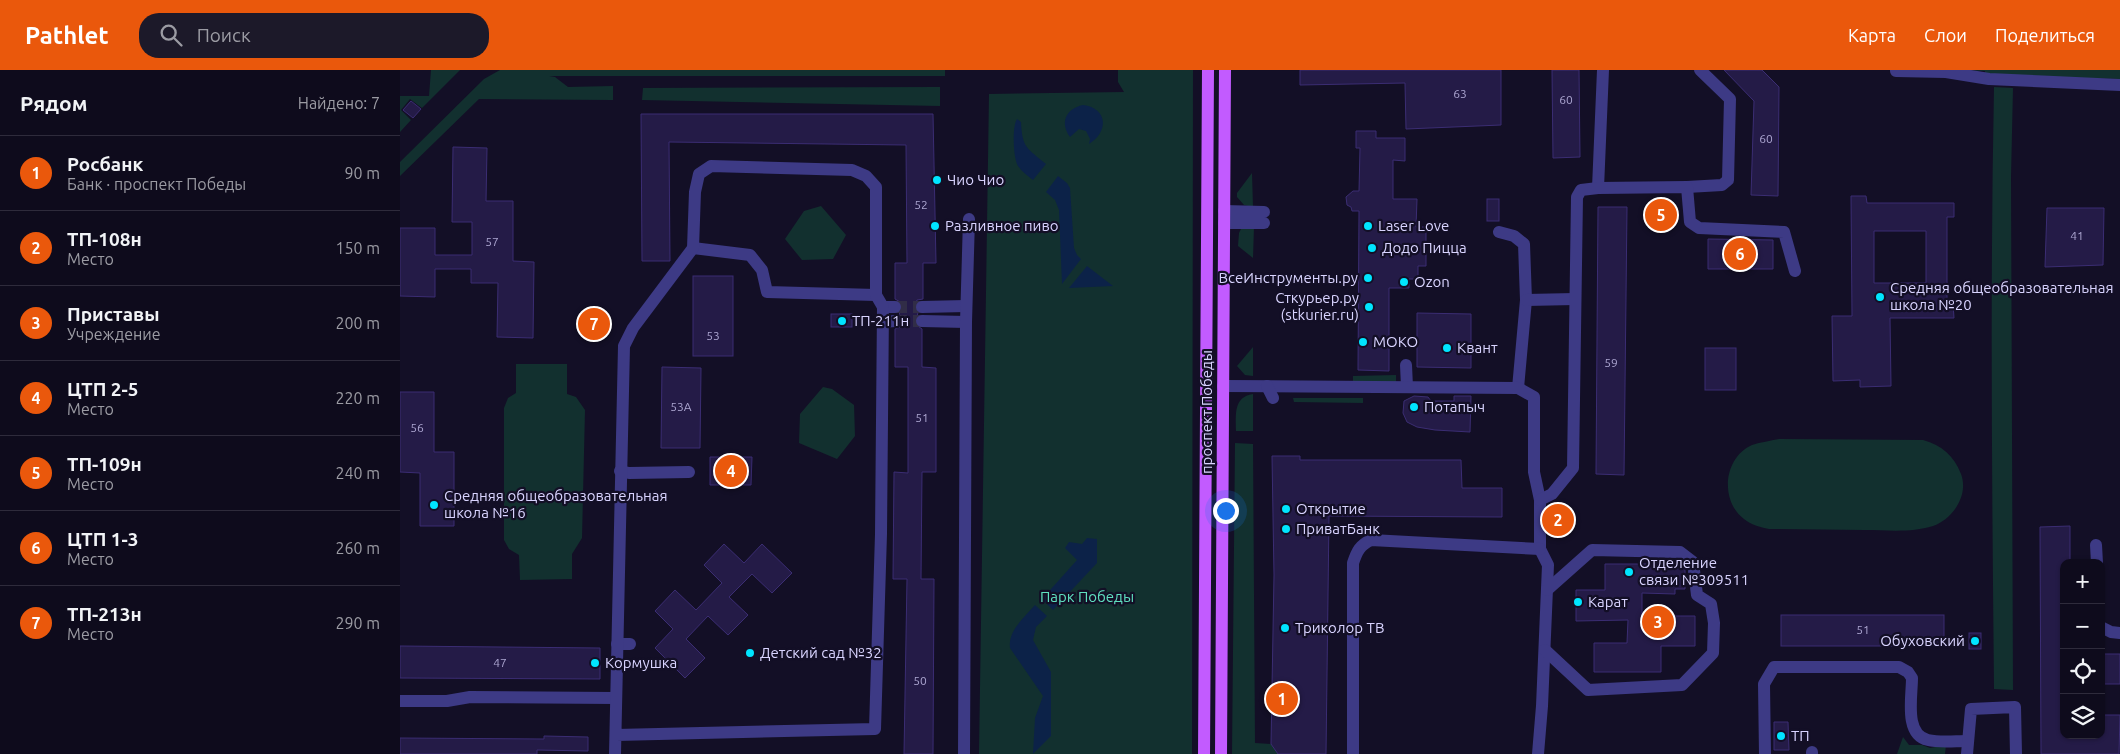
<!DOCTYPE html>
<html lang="ru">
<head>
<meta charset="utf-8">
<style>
  body { margin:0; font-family:Ubuntu,sans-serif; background:#1c1929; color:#f1f3f6 }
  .controls { position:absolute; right:15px; bottom:15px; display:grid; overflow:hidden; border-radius:10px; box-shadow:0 1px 4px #0004 }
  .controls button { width:45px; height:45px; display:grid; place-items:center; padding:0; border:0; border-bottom:1px solid #2e2b3b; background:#0e0b1c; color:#f1f3f6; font:25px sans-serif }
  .you { position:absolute; left:825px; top:440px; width:18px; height:18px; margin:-12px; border:4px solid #fff; border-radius:50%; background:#1a73e8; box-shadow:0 0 0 8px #1a73e833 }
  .badge { display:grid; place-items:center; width:32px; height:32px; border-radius:50%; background:#ea580c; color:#fff; font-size:16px; font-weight:700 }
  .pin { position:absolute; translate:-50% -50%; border:2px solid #fff; box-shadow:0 1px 5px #0006 }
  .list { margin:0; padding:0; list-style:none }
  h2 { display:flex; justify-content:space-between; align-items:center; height:65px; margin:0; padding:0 20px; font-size:21px }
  h2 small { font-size:16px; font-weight:400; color:#9b9ba3 }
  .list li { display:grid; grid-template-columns:32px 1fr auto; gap:15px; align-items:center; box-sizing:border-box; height:75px; padding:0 20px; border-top:1px solid #2e2b3b }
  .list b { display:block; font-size:19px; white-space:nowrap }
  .list p { margin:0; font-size:16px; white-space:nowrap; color:#9b9ba3 }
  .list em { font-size:16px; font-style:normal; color:#9b9ba3 }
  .icon { flex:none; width:28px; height:28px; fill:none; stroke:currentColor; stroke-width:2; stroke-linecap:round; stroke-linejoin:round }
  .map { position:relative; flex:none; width:1720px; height:684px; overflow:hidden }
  header { display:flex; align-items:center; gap:30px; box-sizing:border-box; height:70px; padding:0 25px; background:#ea580c; color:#fff }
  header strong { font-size:24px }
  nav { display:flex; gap:28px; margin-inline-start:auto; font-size:18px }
  .search { width:350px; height:45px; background:#1c1929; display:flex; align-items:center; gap:12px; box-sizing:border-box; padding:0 18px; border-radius:20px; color:#9b9ba3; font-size:19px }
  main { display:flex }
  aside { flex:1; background:#0e0b1c }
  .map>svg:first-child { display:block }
  .green { fill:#12302f }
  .water { fill:#0c2248 }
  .building { fill:#241b47; stroke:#3b2d73; fill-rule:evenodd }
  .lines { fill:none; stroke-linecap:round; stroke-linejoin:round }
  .minor-tunnel { stroke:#312d47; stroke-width:12; stroke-dasharray:12 6; stroke-linecap:butt }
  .minor { stroke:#3d3a85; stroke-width:12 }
  .major { stroke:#c25bff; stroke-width:12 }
  .poi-dot { fill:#00e5ff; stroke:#130f26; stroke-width:2 }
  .labels { text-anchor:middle; stroke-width:4.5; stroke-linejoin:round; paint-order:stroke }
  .number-label { font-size:12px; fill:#aca6d1 }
  .poi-label { font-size:15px; fill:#d9d4ff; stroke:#130f26; text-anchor:start }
  .street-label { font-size:15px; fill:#d9d4ff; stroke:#130f26 }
  .park-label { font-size:15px; fill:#5fe0c0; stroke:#130f26 }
</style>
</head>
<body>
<header>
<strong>Pathlet</strong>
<div class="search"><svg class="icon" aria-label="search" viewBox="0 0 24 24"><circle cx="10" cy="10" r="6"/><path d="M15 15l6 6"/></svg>Поиск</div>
<nav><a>Карта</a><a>Слои</a><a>Поделиться</a></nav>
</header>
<main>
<aside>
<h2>Рядом<small>Найдено: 7</small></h2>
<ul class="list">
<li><span class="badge">1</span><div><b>Росбанк</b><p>Банк · проспект Победы</p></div><em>90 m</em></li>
<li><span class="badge">2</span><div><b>ТП-108н</b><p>Место</p></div><em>150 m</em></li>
<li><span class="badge">3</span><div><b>Приставы</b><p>Учреждение</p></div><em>200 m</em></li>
<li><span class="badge">4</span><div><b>ЦТП 2-5</b><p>Место</p></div><em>220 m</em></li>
<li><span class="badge">5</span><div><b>ТП-109н</b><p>Место</p></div><em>240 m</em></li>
<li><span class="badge">6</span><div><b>ЦТП 1-3</b><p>Место</p></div><em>260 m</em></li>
<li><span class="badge">7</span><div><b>ТП-213н</b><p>Место</p></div><em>290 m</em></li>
</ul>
</aside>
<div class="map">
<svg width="1720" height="684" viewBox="0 0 1720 684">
  <rect width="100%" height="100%" fill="#130f26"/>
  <g class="green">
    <polygon points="31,0 60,0 22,38 10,29 1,40 11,50 0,62 0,26 29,26"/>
    <polygon points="100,0 545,0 545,6 149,6 155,7 168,17 213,16 213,30 79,29 0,106 0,92 84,9"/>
    <polygon points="718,0 793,0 792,684 579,684 589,24 724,22 718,12"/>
    <polygon points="1563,0 1720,0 1720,9 1585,5 1585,1"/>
    <polygon points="540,17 540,36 242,30 243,18"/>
    <path d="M 1594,17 L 1613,18 L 1611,107 L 1613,620 L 1594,619 C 1592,418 1590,217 1594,17 Z"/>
    <polygon points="852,103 853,137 844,135 837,127 837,123"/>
    <polygon points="421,136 446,165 433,189 402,190 385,169 404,141"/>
    <polygon points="854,157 853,188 838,176 839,163 841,159"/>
    <polygon points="853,277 853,306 845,305 837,296"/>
    <polygon points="116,294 167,294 167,324 176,327 185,340 182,468 172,484 172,509 120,510 119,485 109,479 104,470 104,338 108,328 116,323"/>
    <polygon points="996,305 996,314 953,314 953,306"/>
    <polygon points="423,317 432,319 454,335 455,366 437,389 399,373 400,344"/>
    <path d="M 853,324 L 853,361 L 836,361 C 836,345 833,327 853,324 Z"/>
    <polygon points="893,328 963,328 963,333 894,332"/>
    <path d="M 1379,369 L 1523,370 C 1542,375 1554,386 1561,404 C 1569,425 1553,449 1533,456 C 1511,463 1487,460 1465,460 C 1433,460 1401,459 1369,459 C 1360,457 1351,455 1344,449 C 1320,431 1323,388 1352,375 C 1361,372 1370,371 1379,369 Z"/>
    <polygon points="835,373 853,374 855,673 871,674 878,684 832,684"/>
    <polygon points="1503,667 1509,675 1522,675 1530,678 1546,675 1545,684 1497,684"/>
  </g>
  <g class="water">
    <path d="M 683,35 C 708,38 709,62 689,74 L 690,69 L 686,61 L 679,59 L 670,67 C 660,53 665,39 683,35 Z"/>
    <path d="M 617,49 L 621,52 C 622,78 627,78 646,94 L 633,110 C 628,106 622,102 618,96 C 613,88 612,56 617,49 Z"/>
    <polygon points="658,106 667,113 670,118 674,178 677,185 681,189 662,214 659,140 655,130 646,122"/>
    <polygon points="687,196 713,216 669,218"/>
    <polygon points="687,468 697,469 697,493 653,540 642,529 677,490 665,478 669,472 682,474"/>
    <path d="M 635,535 L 647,546 L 636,557 L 633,570 L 651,602 L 651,666 L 633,684 L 635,648 L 643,626 L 610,578 C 608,560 624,548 635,535 Z"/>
  </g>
  <g class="building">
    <polygon points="900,0 1101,0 1101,55 1006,59 1005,13 900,15"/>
    <polygon points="1152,0 1179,0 1180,87 1153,88"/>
    <polygon points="1324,0 1362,0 1379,17 1378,126 1351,125 1354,31"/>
    <polygon points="11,31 21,39 13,48 3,40"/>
    <polygon points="241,44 533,44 536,193 523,193 523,229 517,230 514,237 518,244 515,247 515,254 522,259 522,297 536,298 536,402 522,402 521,509 534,509 533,684 504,684 507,509 493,509 494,402 508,403 508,297 495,297 495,259 500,257 503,251 499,244 502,241 502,233 495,229 495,193 507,193 506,75 269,72 270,191 242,191"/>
    <polygon points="956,61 976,61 976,68 1005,68 1005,91 993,90 993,129 1017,129 1016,157 1026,157 1026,196 1018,196 1018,209 1009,209 1009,218 989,218 989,301 958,300 959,141 952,141 951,137 947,135 946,127 953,121 959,121 960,78 956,78"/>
    <polygon points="53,77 87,78 86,131 113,131 113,191 134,192 133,268 97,267 98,213 71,213 71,199 35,199 35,227 0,226 0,158 35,158 35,185 72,185 72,152 52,152"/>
    <path d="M 1451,126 L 1466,126 L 1467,133 L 1554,133 L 1554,147 L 1547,147 L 1547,233 L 1553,233 L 1554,248 L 1490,248 L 1491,316 L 1460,317 L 1460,310 L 1433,311 L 1432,246 L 1452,246 ZM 1474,161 L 1526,161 L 1526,213 L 1474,213 Z"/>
    <rect x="1087" y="129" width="12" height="22"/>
    <polygon points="1198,137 1227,137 1224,405 1196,404"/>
    <polygon points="1647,138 1704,138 1703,195 1645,197"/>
    <rect x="1252" y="139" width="18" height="12"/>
    <polygon points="1308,169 1373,170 1373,199 1308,199"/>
    <rect x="293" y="206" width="40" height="80"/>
    <polygon points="1017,243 1071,244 1071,298 1017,297"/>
    <rect x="431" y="244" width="21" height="13"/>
    <polygon points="183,247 205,247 204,262 183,261"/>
    <rect x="1305" y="278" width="31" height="42"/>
    <polygon points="262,297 301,298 300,378 261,378"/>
    <polygon points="0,322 34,322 34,382 54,382 54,456 20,456 20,403 0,402"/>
    <polygon points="1014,326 1028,327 1031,331 1054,331 1054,326 1071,326 1070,362 1035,360 1017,357 1007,352 1003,343 1004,331"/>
    <polygon points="872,386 900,386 900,390 1061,390 1062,418 1102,418 1102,447 929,446 926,684 878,684 871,674 874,505"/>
    <polygon points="310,387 352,387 351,415 310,415"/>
    <rect x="1150" y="444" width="17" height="12"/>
    <polygon points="1670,456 1670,493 1664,493 1664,665 1701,665 1701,645 1720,645 1719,684 1641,684 1640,457"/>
    <polygon points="324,474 344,493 362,474 392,503 372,523 352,504 329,527 348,545 328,565 308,546 286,569 305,588 285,608 255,578 273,559 255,541 275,520 296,540 322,513 304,495"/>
    <polygon points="1205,494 1273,494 1273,496 1285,496 1285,519 1275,519 1275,524 1242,523 1242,546 1295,546 1295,576 1261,576 1261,602 1194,602 1194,573 1227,573 1228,550 1176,551 1176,520 1205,520"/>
    <rect x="1381" y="545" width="163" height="31"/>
    <rect x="1569" y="563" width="12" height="16"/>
    <polygon points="0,576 200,578 200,609 0,608"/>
    <rect x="1701" y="584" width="19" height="30"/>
    <polygon points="1374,652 1388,652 1389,680 1374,680"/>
    <polygon points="144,666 188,667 188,681 137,680 137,684 0,684 0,668 144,669"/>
  </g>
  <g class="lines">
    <g class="minor-tunnel">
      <polyline points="495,237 522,237"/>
      <polyline points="495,251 522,251"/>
    </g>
    <g class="minor">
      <polyline points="1496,1 1546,2 1589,9 1720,15"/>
      <polyline points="1287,117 1322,115 1328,110 1330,29 1300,0"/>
      <polyline points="1198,118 1203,0"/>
      <polyline points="824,141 864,142"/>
      <polyline points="824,153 864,153"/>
      <polyline points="1099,162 1114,166 1124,174 1126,230 1118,318"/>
      <polyline points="293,178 350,185 362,200 367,222 476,225"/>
      <polyline points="1126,230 1175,229"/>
      <polyline points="483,237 495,237"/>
      <polyline points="522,237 566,236"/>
      <polyline points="522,251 566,252"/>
      <polyline points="482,252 495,251"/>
      <polyline points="1006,295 1007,317"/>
      <polyline points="823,316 1118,318 1134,327 1134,402 1140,430 1140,479 1148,495 1142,636 1138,684"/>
      <polyline points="867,316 873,328"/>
      <polyline points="220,401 229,403 289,402"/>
      <polyline points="1140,430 1152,424 1173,398 1177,127 1181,120 1198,118 1287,117 1290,152 1299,158 1384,162 1395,201"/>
      <polyline points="1696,475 1697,493"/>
      <polyline points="1701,557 1711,562 1720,563"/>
      <polyline points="217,574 230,574"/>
      <polyline points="1145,580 1188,620 1282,615 1313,583 1314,553 1311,534 1297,525 1293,492 1280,482 1192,480 1147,520"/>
      <polyline points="0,631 47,631 70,627 215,628"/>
      <polyline points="215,684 224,276 233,258 293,178 295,122 299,104 311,96 452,100 466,106 476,117 476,225 483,237 481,464 475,659 216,665"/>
      <polyline points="564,684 566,252 569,149"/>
      <path d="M 953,684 L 953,493 C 957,481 960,475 971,470 L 1140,479"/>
      <path d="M 1365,684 L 1364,614 L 1374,597 L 1499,597 L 1508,602 L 1512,608 C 1512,627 1504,665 1528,670 C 1540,673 1555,671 1567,671"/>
      <polyline points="1412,684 1412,682"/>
      <polyline points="1567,684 1571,639 1615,637 1616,684"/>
    </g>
    <g class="major">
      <polyline points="804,684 808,0"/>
      <polyline points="821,684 825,0"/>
    </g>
  </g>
  <g class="poi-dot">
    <circle cx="537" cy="110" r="5"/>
    <circle cx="535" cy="156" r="5"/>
    <circle cx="968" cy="156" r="5"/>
    <circle cx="972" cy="178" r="5"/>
    <circle cx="968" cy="208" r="5"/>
    <circle cx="1004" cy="212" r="5"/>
    <circle cx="1480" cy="227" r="5"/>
    <circle cx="969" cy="237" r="5"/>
    <circle cx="442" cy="251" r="5"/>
    <circle cx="963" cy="272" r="5"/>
    <circle cx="1047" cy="278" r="5"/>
    <circle cx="1014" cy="337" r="5"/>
    <circle cx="34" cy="435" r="5"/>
    <circle cx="886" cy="439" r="5"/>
    <circle cx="886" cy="459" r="5"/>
    <circle cx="1229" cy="502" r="5"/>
    <circle cx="1178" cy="532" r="5"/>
    <circle cx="885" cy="558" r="5"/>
    <circle cx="1575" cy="571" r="5"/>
    <circle cx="350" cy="583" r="5"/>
    <circle cx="195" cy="593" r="5"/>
    <circle cx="1381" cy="666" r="5"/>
  </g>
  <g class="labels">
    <g class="number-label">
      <text x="1060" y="28">63</text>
      <text x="1166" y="34">60</text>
      <text x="1366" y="73">60</text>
      <text x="521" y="139">52</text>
      <text x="1677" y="170">41</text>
      <text x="92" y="176">57</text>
      <text x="313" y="270">53</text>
      <text x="1211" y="297">59</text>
      <text x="281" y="341">53А</text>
      <text x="522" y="352">51</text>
      <text x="17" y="362">56</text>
      <text x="1463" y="564">51</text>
      <text x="100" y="597">47</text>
      <text x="520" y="615">50</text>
    </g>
    <g class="poi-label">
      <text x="547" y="115">Чио Чио</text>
      <text x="545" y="161">Разливное пиво</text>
      <text x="978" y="161">Laser Love</text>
      <text x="982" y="183">Додо Пицца</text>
      <text x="958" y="213" text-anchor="end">ВсеИнструменты.ру</text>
      <text x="1014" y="217">Ozon</text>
      <text x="1490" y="223">Средняя общеобразовательная<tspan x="1490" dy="17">школа №20</tspan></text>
      <text x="959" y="233" text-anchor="end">Сткурьер.ру<tspan x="959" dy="17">(stkurier.ru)</tspan></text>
      <text x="452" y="256">ТП-211н</text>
      <text x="973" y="277">МОКО</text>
      <text x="1057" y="283">Квант</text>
      <text x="1024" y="342">Потапыч</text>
      <text x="44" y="431">Средняя общеобразовательная<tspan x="44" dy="17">школа №16</tspan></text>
      <text x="896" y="444">Открытие</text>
      <text x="896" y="464">ПриватБанк</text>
      <text x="1239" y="498">Отделение<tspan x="1239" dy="17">связи №309511</tspan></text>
      <text x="1188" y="537">Карат</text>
      <text x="895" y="563">Триколор ТВ</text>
      <text x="1565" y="576" text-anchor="end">Обуховский</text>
      <text x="360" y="588">Детский сад №32</text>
      <text x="205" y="598">Кормушка</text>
      <text x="1391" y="671">ТП</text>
    </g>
    <g class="street-label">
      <text transform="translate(807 342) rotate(-90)" y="5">проспект Победы</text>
    </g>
    <g class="park-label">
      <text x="687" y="532">Парк Победы</text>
    </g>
  </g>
</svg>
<div class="controls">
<button>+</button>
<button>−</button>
<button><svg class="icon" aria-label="locate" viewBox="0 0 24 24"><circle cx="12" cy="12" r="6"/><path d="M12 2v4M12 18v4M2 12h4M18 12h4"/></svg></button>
<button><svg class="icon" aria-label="layers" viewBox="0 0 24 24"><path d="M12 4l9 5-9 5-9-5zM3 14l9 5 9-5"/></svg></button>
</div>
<div class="you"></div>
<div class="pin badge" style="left:882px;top:629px">1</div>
<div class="pin badge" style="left:1158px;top:450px">2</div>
<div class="pin badge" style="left:1258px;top:552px">3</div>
<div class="pin badge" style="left:331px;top:401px">4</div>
<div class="pin badge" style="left:1261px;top:145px">5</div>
<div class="pin badge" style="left:1340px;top:184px">6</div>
<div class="pin badge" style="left:194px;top:254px">7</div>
</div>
</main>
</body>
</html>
